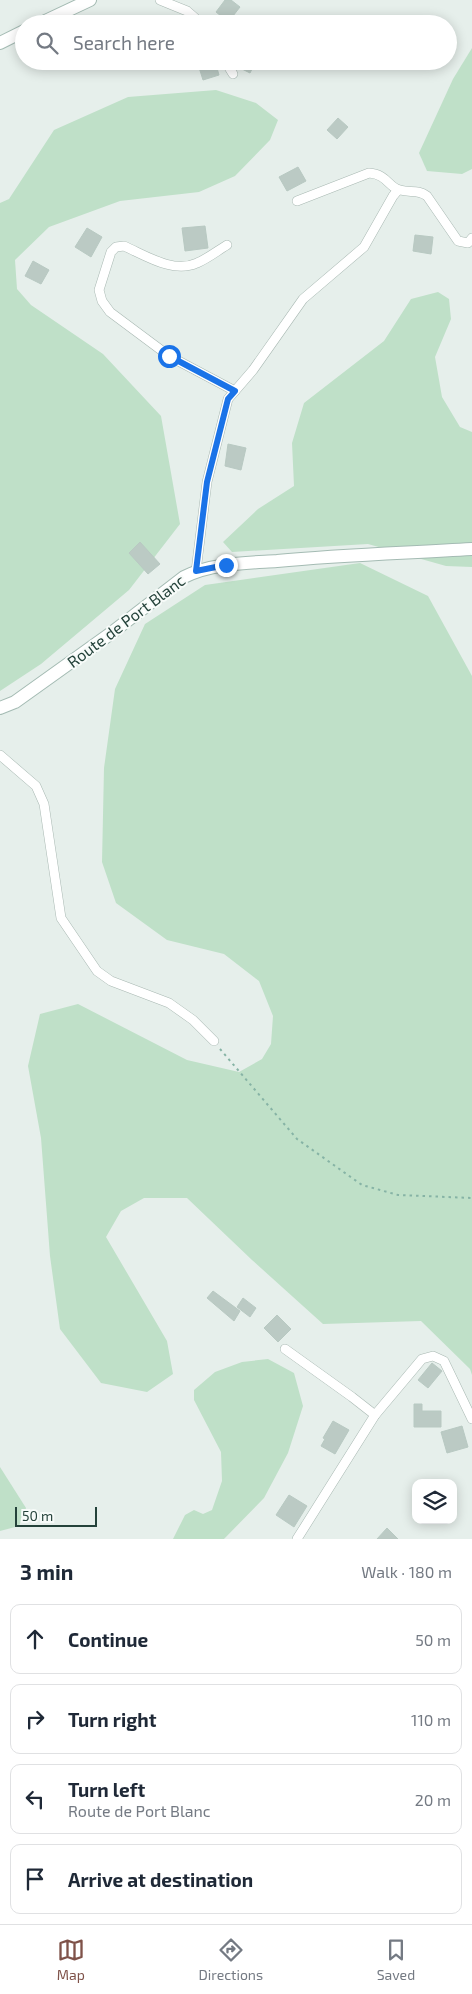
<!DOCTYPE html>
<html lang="en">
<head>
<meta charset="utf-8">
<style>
  body { margin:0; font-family:"Exo 2",sans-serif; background:#f6f6f7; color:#1f2937 }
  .controls { position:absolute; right:15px; bottom:15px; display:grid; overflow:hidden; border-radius:10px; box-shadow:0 2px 12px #0003 }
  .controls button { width:45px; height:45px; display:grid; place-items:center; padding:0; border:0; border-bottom:1px solid #e0e1e3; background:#fff; color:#1f2937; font:25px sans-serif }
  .scale { position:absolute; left:15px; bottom:12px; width:82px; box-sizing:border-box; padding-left:5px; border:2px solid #24423a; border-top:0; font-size:14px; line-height:18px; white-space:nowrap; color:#24423a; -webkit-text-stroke:4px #f7fbf9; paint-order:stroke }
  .stop { position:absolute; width:15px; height:15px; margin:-11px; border:4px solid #1a73e8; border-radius:50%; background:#fff }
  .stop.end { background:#1a73e8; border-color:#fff; box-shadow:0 1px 5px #0008 }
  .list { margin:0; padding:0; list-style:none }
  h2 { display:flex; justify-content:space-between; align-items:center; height:65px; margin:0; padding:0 20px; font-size:21px }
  h2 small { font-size:16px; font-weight:400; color:#747a83 }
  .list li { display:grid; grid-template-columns:32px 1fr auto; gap:15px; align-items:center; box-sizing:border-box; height:70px; margin:0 10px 10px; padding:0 10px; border:1px solid #e0e1e3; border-radius:10px }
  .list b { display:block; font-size:19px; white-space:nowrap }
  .list p { margin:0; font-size:16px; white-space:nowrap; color:#747a83 }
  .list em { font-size:16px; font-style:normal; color:#747a83 }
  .icon { flex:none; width:28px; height:28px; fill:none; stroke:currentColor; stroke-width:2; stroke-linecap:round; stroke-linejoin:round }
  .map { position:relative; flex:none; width:472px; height:1539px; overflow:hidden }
  .search { position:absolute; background:#fff; box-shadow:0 2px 12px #0003; left:15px; right:15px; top:15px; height:55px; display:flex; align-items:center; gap:12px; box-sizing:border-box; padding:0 18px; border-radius:28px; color:#747a83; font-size:19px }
  .sheet { height:385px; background:#fff }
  nav { display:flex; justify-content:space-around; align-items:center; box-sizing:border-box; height:70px; border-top:1px solid #e0e1e3; background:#fff; font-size:14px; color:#747a83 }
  nav a { display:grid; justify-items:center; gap:2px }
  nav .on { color:#7f5249 }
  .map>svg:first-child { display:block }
  .green { fill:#bfe0c8 }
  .building { fill:#bbcac4; stroke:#b8c9c2 }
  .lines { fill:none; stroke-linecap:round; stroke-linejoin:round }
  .street-casing { stroke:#a8b8b2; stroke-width:10 }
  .secondary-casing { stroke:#a4bbb3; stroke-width:14 }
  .path { stroke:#86b3a5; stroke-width:2; stroke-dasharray:2.5 4; stroke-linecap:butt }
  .street { stroke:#fff; stroke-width:9 }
  .secondary { stroke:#fff; stroke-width:12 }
  .route { stroke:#1a73e8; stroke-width:6 }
  .labels { text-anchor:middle; stroke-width:4; stroke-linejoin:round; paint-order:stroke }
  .street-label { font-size:16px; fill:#24423a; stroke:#f7fbf9 }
</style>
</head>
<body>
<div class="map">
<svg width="472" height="1539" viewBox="0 0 472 1539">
  <rect width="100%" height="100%" fill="#e6efeb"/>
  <g class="green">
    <polygon points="472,48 472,169 462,174 427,171 419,153 453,79"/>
    <polygon points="216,90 256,103 278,120 270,140 235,176 199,192 120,201 49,227 15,260 17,289 31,305 103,354 161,416 180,524 129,590 41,664 0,691 0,203 9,199 54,130 128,97"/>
    <polygon points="438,292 449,299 451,319 435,357 442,397 460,427 472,432 472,567 446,566 368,544 232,552 223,542 258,509 294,486 292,443 304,403 384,341 411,299"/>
    <polygon points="360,563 428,596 472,676 472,1375 470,1369 421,1321 323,1324 252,1260 187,1198 144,1198 121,1211 106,1237 167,1341 173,1374 147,1392 101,1383 60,1329 50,1256 41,1138 28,1066 40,1014 78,1004 187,1060 239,1072 262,1059 271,1044 273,1016 259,981 224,954 167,940 116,903 102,862 104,768 115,689 145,624 205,585"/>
    <polygon points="268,1359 294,1373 303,1406 288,1453 264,1498 224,1539 173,1539 185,1515 194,1510 203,1514 212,1510 222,1481 221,1452 194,1400 194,1390 215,1372 242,1362"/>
    <polygon points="0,1467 26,1508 19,1526 0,1531"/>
  </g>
  <g class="building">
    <polygon points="225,0 231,0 240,7 233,16 235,18 231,24 216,24 221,16 216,12"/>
    <polygon points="197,61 215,61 219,75 203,80"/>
    <polygon points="232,61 256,61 250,73 236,66"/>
    <polygon points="338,118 348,127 337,139 327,130"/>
    <polygon points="298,167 306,181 287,191 279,177"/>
    <polygon points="205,226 208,248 185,251 182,228"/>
    <polygon points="87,228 102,237 91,257 75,247"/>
    <polygon points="415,235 433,237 431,254 413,251"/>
    <polygon points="33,261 49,270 41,284 25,276"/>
    <polygon points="228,444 246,448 241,470 225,466"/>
    <polygon points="140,542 160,564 148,574 129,553"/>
    <polygon points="213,1291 240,1311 234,1321 207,1298"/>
    <polygon points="243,1298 256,1308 250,1317 237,1307"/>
    <polygon points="277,1315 291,1329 278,1342 264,1328"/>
    <polygon points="432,1363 442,1371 428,1388 418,1380"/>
    <polygon points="414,1404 422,1404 422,1411 441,1411 441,1427 414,1427"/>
    <polygon points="333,1421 349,1430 335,1454 321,1446 325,1439 323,1438"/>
    <polygon points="462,1426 468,1447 447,1453 441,1432"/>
    <polygon points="289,1495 307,1506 294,1527 276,1515"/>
    <polygon points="387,1528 398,1539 377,1539"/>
  </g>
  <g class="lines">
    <defs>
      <g id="street">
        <polyline points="160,0 187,11 202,24"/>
        <polyline points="225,61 233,74"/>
        <path d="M 297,201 L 369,173 C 387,174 389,188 400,190 C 410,193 418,189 427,196 L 458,241 L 468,243 L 472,238"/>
        <path d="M 227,245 C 217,251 207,259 197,263 C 173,274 145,255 124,246 L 116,247 L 111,252 L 99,290 L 102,301 L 110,312 L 169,356 L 235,391"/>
        <polyline points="196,571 207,482 228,399 253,370 303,299 364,247 393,196 398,190"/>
        <polyline points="0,755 36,786 44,804 61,918 97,971 111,981 169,1003 193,1020 214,1041"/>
        <polyline points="285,1349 352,1397 375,1415"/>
        <polyline points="297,1539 375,1415 422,1359 433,1356 444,1361 472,1419"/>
      </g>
      <g id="secondary">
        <polyline points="39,24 90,0"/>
        <polyline points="0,43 24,31"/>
        <path d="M 0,708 L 15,702 L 110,634 L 184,577 C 212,563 246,563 277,561 C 342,555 407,553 472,549"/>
      </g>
    </defs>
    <use href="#street" class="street-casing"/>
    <use href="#secondary" class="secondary-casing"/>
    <polyline class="path" points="220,1049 297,1139 362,1185 398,1195 472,1198"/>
    <use href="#street" class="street"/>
    <use href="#secondary" class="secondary"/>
  </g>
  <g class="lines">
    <polyline class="route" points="169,356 235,391 228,399 207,482 196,571 226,565"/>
  </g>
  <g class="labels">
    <g class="street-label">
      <text transform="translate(126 621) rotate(-37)" y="6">Route de Port Blanc</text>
    </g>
  </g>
</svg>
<div class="controls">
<button><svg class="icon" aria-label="layers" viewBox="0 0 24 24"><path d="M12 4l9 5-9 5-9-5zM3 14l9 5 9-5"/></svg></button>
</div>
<div class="scale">50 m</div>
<div class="stop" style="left:169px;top:356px"></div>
<div class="stop end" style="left:226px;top:565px"></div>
<div class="search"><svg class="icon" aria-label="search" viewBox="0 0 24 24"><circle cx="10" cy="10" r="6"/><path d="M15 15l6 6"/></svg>Search here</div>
</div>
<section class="sheet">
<h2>3 min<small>Walk · 180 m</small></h2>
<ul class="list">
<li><svg class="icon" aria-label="ahead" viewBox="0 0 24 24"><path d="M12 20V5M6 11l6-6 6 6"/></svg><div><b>Continue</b></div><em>50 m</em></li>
<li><svg class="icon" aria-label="right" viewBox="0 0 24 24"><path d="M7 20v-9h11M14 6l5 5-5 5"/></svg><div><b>Turn right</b></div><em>110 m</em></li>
<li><svg class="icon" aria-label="left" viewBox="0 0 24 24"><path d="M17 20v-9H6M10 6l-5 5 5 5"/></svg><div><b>Turn left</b><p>Route de Port Blanc</p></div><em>20 m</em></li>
<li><svg class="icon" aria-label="arrive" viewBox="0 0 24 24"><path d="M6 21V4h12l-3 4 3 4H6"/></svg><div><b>Arrive at destination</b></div></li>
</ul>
</section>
<nav>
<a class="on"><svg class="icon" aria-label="map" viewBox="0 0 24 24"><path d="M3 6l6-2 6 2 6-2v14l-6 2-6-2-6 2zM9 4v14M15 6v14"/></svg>Map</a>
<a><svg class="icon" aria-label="directions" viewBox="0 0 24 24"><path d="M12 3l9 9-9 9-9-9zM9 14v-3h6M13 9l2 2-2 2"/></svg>Directions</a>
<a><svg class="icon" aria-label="saved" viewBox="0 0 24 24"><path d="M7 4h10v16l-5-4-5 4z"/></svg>Saved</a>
</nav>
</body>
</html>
